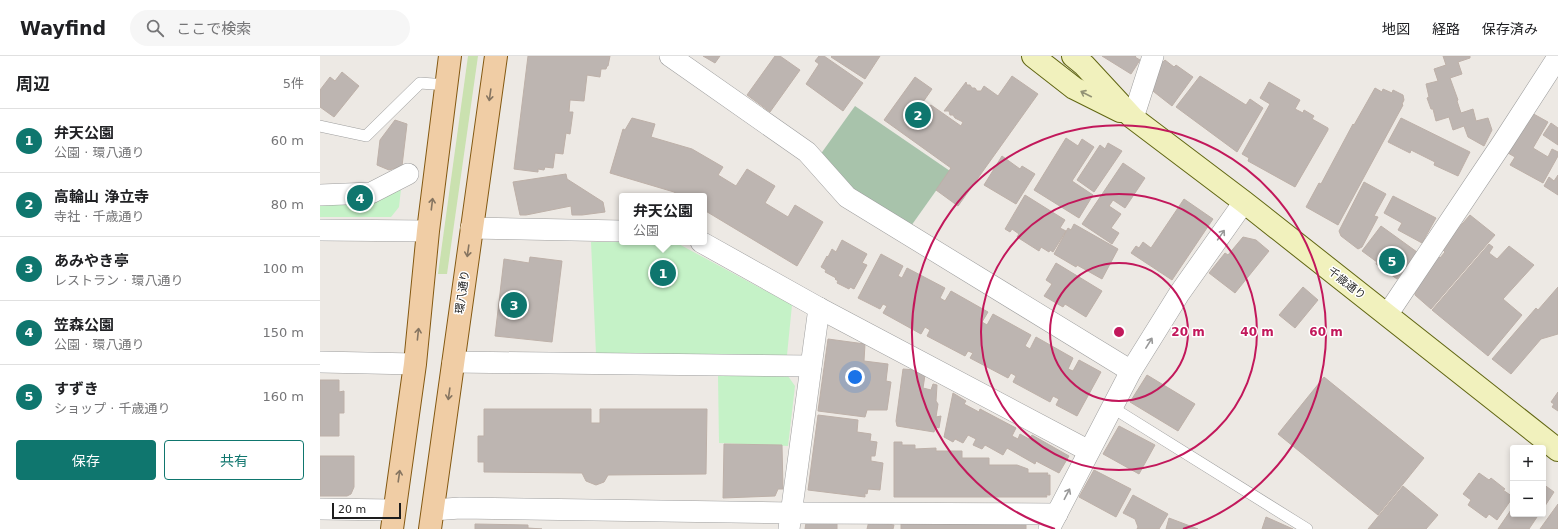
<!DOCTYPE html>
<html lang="ja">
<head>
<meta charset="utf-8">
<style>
  body { margin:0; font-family:"DejaVu Sans","Noto Sans JP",sans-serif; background:#f6f6f6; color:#202124 }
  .controls { position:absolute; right:12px; bottom:12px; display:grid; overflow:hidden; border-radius:4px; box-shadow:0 2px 6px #0003 }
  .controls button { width:36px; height:36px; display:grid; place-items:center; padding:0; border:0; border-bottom:1px solid #e0e0e0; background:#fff; color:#202124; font:20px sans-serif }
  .scale { position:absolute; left:12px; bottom:10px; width:69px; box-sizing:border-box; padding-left:4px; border:2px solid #1d1d1d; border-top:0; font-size:11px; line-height:14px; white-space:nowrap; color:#1d1d1d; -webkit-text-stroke:3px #fff; paint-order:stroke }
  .you { position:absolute; left:535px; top:321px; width:14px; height:14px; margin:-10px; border:3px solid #fff; border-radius:50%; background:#1a73e8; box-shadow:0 0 0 6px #1a73e833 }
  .badge { display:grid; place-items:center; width:26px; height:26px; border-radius:50%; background:#0f766e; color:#fff; font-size:13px; font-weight:700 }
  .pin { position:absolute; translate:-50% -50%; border:2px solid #fff; box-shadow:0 1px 4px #0006 }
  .popup { position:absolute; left:299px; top:137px; width:88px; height:52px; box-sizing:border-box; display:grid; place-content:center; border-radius:4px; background:#fff; filter:drop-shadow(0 1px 3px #0005); font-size:13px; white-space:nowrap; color:#757577 }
  .popup b { font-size:15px; color:#202124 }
  .popup::after { content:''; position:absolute; left:50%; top:100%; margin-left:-8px; border:8px solid transparent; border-top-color:#fff }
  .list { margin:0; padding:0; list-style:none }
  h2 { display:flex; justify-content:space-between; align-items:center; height:52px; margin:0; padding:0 16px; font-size:17px }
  h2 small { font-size:13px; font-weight:400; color:#757577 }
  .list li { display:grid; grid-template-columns:26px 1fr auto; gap:12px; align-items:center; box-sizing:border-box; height:64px; padding:0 16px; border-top:1px solid #e0e0e0 }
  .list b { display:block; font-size:15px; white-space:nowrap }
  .list p { margin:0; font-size:13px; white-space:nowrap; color:#757577 }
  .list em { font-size:13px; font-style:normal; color:#757577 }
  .actions { display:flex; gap:8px; padding:12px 16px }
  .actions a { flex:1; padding:9px 0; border:1px solid #0f766e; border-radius:4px; text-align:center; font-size:14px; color:#0f766e }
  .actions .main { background:#0f766e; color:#fff }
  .icon { flex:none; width:22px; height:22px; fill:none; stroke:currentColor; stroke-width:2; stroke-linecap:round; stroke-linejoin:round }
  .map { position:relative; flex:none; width:1238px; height:473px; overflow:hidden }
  header { display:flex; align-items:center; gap:24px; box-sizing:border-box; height:56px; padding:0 20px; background:#fff; border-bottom:1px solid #e0e0e0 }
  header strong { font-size:19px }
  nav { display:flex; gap:22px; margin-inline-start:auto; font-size:14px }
  .search { width:280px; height:36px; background:#f6f6f6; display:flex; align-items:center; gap:10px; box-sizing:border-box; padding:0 14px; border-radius:22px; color:#757577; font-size:15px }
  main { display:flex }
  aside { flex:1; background:#fff }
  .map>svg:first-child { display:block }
  .grass { fill:#cae1af }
  .cemetery { fill:#a8c3ab }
  .park { fill:#c5f2c7 }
  .building { fill:#bdb5b1; stroke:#bdb0a8 }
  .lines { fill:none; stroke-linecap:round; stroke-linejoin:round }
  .lane-casing { stroke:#9e9e9e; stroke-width:12 }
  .street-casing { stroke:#9e9e9e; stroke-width:22 }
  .secondary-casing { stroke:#616612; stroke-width:24 }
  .primary-casing { stroke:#845912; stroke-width:24 }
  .lane { stroke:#fff; stroke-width:11 }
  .street { stroke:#fff; stroke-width:21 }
  .secondary { stroke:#f1f1bd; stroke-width:22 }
  .primary { stroke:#f0cda5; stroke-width:22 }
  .oneway { stroke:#929275 }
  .oneway2 { stroke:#867561 }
  .oneway3 { stroke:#999 }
  .ring { fill:none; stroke:#c2185b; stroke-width:2 }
  .labels { text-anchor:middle; stroke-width:3; stroke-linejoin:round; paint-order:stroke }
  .street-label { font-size:11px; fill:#1d1d1d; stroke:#fff }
  .centre { fill:#c2185b; stroke:#fff; stroke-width:2 }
  .ring-label { font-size:12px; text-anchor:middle; font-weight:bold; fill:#c2185b; stroke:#fff; stroke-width:3; stroke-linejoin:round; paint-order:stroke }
</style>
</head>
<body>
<header>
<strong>Wayfind</strong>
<div class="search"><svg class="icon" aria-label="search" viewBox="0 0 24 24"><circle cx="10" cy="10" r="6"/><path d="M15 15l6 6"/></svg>ここで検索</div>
<nav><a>地図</a><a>経路</a><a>保存済み</a></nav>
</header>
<main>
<aside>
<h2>周辺<small>5件</small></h2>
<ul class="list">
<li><span class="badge">1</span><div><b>弁天公園</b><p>公園 · 環八通り</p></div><em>60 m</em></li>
<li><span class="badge">2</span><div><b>高輪山 浄立寺</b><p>寺社 · 千歳通り</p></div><em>80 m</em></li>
<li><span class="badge">3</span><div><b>あみやき亭</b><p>レストラン · 環八通り</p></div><em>100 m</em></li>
<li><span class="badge">4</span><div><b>笠森公園</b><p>公園 · 環八通り</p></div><em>150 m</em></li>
<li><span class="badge">5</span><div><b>すずき</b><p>ショップ · 千歳通り</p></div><em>160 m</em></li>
</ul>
<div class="actions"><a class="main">保存</a><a>共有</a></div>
</aside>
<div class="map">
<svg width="1238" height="473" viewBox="0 0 1238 473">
  <rect width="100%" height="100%" fill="#ede9e4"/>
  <polygon class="grass" points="148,0 158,0 127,218 118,218"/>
  <polygon class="cemetery" points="535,50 630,115 591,170 531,135 500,99"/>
  <g class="park">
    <polygon points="82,124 79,151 71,161 0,161 0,132"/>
    <polygon points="271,186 355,186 472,249 467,299 276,298"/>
    <polygon points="398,320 468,320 475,330 468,390 399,387"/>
  </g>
  <g class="building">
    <polygon points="208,0 290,0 288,10 287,10 286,13 281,13 280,21 267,19 264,45 250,44 249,56 253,56 250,78 246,77 243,98 235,97 233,112 225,111 224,114 218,113 218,116 194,113"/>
    <polygon points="383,0 400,0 395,7"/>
    <polygon points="455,0 460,0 480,14 450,56 427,39"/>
    <polygon points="499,0 504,0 543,27 523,55 486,28 499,8 495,5"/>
    <polygon points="512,0 560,0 545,23 511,1"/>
    <polygon points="782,0 816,0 815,1 820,4 811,18"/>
    <polygon points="1123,0 1150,0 1150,2 1138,6 1142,18 1130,22 1138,44 1137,45 1141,57 1153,53 1156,65 1168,62 1172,74 1164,90 1148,81 1144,70 1133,74 1129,61 1116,65 1113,53 1111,53 1107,42 1109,41 1106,28 1118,25 1114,13 1126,9"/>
    <polygon points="840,4 843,6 845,4 854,11 856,9 873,21 852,50 829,32"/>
    <polygon points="22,16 39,30 14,61 0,51 0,34 10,21 15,25"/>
    <polygon points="692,20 718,38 638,150 616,134 631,112 564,64 595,21 612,33 603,46 609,50 611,49 641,70 643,66 635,62 633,59 630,59 629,55 624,55 646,26 647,29 650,29 652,32 655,32 657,35 661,35 664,30 678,40"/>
    <polygon points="880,20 926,49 930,43 943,52 917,96 856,51"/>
    <polygon points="949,26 980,44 975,53 983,57 984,54 994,60 992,63 1008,72 1008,74 975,131 928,105 929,102 922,98 950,48 940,42"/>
    <polygon points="1055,32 1062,36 1063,33 1072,37 1073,34 1083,39 1084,44 1082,48 1083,49 1018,169 986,151 999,127 1001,128 1033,68 1034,69"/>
    <polygon points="1210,56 1228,66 1213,92 1228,101 1232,93 1238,96 1238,100 1223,127 1190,109 1195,101 1188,97"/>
    <polygon points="312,62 335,68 331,81 372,93 403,111 398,119 416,130 427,113 455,130 445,147 468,161 475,149 503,166 477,210 384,154 384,140 360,140 354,136 290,117 303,73 305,74"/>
    <polygon points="1081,62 1150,96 1138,120 1114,109 1115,106 1091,94 1090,97 1068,86"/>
    <polygon points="75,64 87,68 82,110 69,114 57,109 60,84"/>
    <polygon points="1231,67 1238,72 1238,89 1223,79"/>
    <polygon points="746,82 758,90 762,83 774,91 752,125 773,139 759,162 714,134"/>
    <polygon points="788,87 802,95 774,136 757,124 780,89 785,93"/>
    <polygon points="682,100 700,113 702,110 715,118 696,148 664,129"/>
    <polygon points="803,107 825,122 805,152 793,144 789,150 801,158 791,172 799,177 792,188 762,168"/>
    <polygon points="246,118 247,123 283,146 285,156 262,159 252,159 251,150 206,159 200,159 193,126"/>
    <polygon points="1238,119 1238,139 1224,130 1229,121 1234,125"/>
    <polygon points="1044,126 1066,138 1054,160 1058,161 1042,191 1038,193 1021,180 1019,175"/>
    <polygon points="705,139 745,164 740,172 746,175 733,196 730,194 729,196 721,191 719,195 697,181 699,178 692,173 690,176 685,173"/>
    <polygon points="1073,140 1116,162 1102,187 1078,174 1082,167 1064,157"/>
    <polygon points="864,143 893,163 852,224 811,197 816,190 819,192 823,186 831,192"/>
    <polygon points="1150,159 1175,179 1111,253 1095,239 1096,226 1118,200 1120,202 1125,196 1121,192"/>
    <polygon points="754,168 798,193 782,223 757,209 756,211 734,198 748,172 751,174"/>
    <polygon points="1061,170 1097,196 1077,223 1056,208 1057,206 1042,195"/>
    <polygon points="923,181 936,184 949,195 915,237 889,217 905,197 908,199"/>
    <polygon points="522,184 547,198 542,207 547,209 534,233 530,231 529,233 517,227 518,225 515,223 516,222 505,216 506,214 501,211 507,200 508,201 512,193 516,196"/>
    <polygon points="1169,188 1173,191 1169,197 1177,203 1189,190 1214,209 1183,243 1202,259 1168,300 1112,254"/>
    <polygon points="561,198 583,210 578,220 582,222 587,212 625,232 620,242 625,245 631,235 668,256 662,266 667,269 673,258 711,279 705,290 710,293 716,281 753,302 748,313 753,315 759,304 781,316 757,360 736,349 739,343 733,340 730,346 693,326 696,320 691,317 688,322 650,302 653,297 648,295 645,300 607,280 610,274 605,271 601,278 563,257 567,250 563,248 560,253 538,242"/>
    <polygon points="210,201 242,205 232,286 175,280 184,203 209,207"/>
    <polygon points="736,207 782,235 766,261 745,248 743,251 724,240 732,228 726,224"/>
    <polygon points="983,231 998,244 975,272 959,259"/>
    <polygon points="1238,231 1238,278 1221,283 1191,318 1172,303 1216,252 1218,254"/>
    <polygon points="508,283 545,288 544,305 568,308 566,325 571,326 567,354 547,354 545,361 498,355"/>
    <polygon points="583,313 596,314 605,319 603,332 611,334 613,328 617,329 616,345 618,348 616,361 621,360 619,372 616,371 614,376 577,370 576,365"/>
    <polygon points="827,319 875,348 858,375 810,346"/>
    <polygon points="1004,321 1104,402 1058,459 958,378"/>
    <polygon points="0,324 19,324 19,336 24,335 24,357 19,357 19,380 0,380"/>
    <polygon points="1238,336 1238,355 1232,351 1234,348 1231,346"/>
    <polygon points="633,337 646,345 644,348 659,356 660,353 696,372 692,380 698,383 700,378 709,383 712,379 749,400 739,417 716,405 715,408 687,392 683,399 665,389 662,393 653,389 656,383 648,379 643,387 635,383 633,386 624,381"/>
    <polygon points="164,353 271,353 271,367 280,367 280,353 387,353 386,418 288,419 284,426 276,429 266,425 262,417 164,416 164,406 158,406 158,380 164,380"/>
    <polygon points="498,359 538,364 537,376 551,378 550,385 557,386 555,400 551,400 551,405 563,407 560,434 548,433 547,438 545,437 545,441 488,434"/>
    <polygon points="799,370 835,389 819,418 783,398"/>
    <polygon points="574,386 582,386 582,389 595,389 595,393 616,392 616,395 642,395 642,402 669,402 669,409 697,409 708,413 708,417 728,417 727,419 730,419 730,439 726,439 727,441 574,441"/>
    <polygon points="404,388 462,389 463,433 458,433 455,440 403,442"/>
    <polygon points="0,400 34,400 34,431 31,438 27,440 0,440"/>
    <polygon points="774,414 811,433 796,461 759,441"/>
    <polygon points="1159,417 1169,424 1171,422 1185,433 1183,434 1193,441 1177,464 1169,458 1166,462 1148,449 1151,444 1143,438"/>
    <polygon points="1223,428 1234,436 1223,453"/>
    <polygon points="1083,430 1118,459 1106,473 1048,473"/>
    <polygon points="813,439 848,458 839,473 817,473 818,471 815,463 803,457"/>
    <polygon points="1238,448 1238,473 1220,473"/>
    <polygon points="1193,451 1193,458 1219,458 1209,473 1178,473"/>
    <polygon points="946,461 973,473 942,473"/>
    <polygon points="849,462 878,473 846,473"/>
    <polygon points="549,465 574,469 573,473 547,473"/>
    <polygon points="486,467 517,467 517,473 485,473"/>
    <polygon points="155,468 208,469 208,472 222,473 155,473"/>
    <polygon points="581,468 706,469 706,473 581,473"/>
  </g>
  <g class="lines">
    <defs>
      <g id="lane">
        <polyline points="0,70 46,80 100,27 127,29"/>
        <polyline points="793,352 987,473"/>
      </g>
      <g id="street">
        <polyline points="350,0 487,96 527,141 811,315"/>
        <polyline points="813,62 833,0"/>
        <polyline points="0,139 51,137 88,118"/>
        <polyline points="151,172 302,175"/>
        <polyline points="0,174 108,175"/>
        <polyline points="381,186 499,252 769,395"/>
        <polyline points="1067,259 1183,86 1238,1"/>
        <polyline points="0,306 95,308"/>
        <polyline points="133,306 491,310"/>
        <polyline points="0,453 74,454"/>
        <polyline points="113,454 140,452 471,457 737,458"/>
        <polyline points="469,473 499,252"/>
        <polyline points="729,473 811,315 859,238 924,146"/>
      </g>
      <g id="secondary">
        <polyline points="713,0 754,32 800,55"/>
        <polyline points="753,0 764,9 813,62 924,146 1238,394"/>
      </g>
      <g id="primary">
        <polyline points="72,473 95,308 108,175 130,0"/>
        <polyline points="110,473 176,0"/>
      </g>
    </defs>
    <use href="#lane" class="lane-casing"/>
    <use href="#street" class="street-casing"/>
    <use href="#secondary" class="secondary-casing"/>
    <use href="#primary" class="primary-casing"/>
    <use href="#lane" class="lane"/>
    <use href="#street" class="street"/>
    <use href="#secondary" class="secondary"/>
    <use href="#primary" class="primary"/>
  </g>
  <defs><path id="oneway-shaft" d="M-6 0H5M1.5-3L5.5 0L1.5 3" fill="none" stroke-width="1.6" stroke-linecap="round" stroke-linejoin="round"/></defs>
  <use class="oneway" href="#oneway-shaft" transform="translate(766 38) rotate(-153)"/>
  <g class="oneway2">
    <use href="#oneway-shaft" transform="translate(170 39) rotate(98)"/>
    <use href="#oneway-shaft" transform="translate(112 148) rotate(-83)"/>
    <use href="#oneway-shaft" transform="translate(148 195) rotate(98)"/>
    <use href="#oneway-shaft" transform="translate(98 278) rotate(-84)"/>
    <use href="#oneway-shaft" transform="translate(129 338) rotate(98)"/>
    <use href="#oneway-shaft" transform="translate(79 420) rotate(-82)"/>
  </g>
  <g class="oneway3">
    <use href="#oneway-shaft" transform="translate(901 179) rotate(-55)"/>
    <use href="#oneway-shaft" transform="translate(829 287) rotate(-58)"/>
    <use href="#oneway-shaft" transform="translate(747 438) rotate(-63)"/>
  </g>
  <g class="ring">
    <circle cx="799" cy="276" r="69"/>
    <circle cx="799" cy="276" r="138"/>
    <path d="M735 473A207 207 0 1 1 863 473"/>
  </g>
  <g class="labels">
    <g class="street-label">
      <text transform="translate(1027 227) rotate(38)" y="4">千歳通り</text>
      <text transform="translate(142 236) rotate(-82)" y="4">環八通り</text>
    </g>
  </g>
  <circle cx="799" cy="276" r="6" class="centre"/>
  <g class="ring-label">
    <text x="868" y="280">20 m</text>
    <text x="937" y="280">40 m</text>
    <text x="1006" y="280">60 m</text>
  </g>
</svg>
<div class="controls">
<button>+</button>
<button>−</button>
</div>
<div class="scale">20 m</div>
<div class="you"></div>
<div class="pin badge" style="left:343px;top:217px">1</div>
<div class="popup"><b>弁天公園</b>公園</div>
<div class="pin badge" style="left:598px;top:59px">2</div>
<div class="pin badge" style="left:194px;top:249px">3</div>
<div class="pin badge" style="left:40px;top:142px">4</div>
<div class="pin badge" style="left:1072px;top:205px">5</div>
</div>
</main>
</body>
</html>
